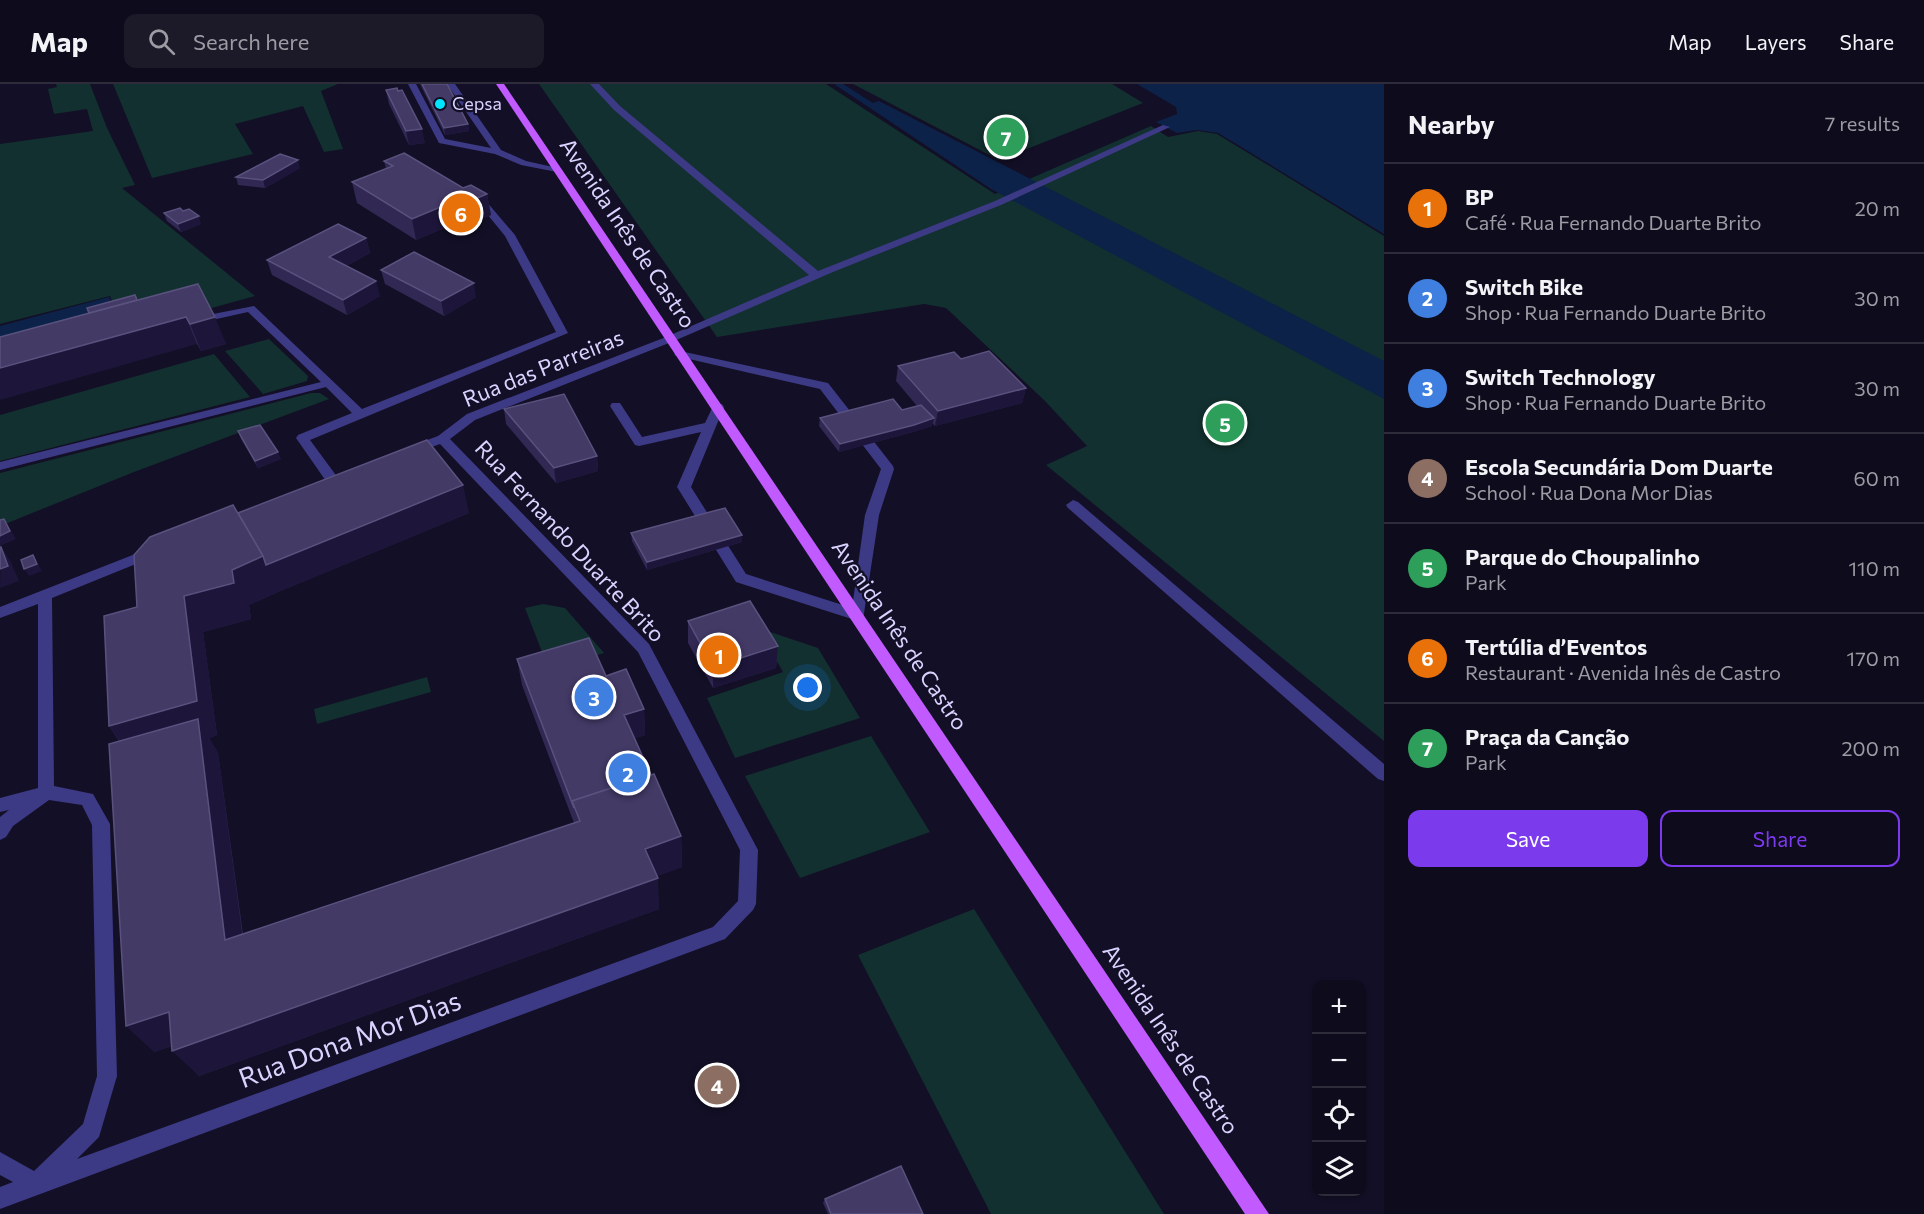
<!DOCTYPE html>
<html lang="en">
<head>
<meta charset="utf-8">
<style>
  body { margin:0; font-family:Commissioner,sans-serif; background:#1c1929; color:#f1f3f6 }
  .controls { position:absolute; right:18px; bottom:18px; display:grid; overflow:hidden; border-radius:12px; box-shadow:0 2px 4px #0004 }
  .controls button { width:54px; height:54px; display:grid; place-items:center; padding:0; border:0; border-bottom:2px solid #2e2b3b; background:#0e0b1c; color:#f1f3f6; font:30px sans-serif }
  .you { position:absolute; left:808px; top:604px; width:21px; height:21px; margin:-15px; border:4px solid #fff; border-radius:50%; background:#1a73e8; box-shadow:0 0 0 9px #1a73e833 }
  .badge { display:grid; place-items:center; width:39px; height:39px; border-radius:50%; background:#7c3aed; color:#fff; font-size:20px; font-weight:700 }
  .pin { position:absolute; translate:-50% -50%; border:3px solid #fff; box-shadow:0 2px 6px #0006 }
  .list { margin:0; padding:0; list-style:none }
  h2 { display:flex; justify-content:space-between; align-items:center; height:78px; margin:0; padding:0 24px; font-size:26px }
  h2 small { font-size:20px; font-weight:400; color:#9b9ba3 }
  .list li { display:grid; grid-template-columns:39px 1fr auto; gap:18px; align-items:center; box-sizing:border-box; height:90px; padding:0 24px; border-top:2px solid #2e2b3b }
  .list b { display:block; font-size:22px; white-space:nowrap }
  .list p { margin:0; font-size:20px; white-space:nowrap; color:#9b9ba3 }
  .list em { font-size:20px; font-style:normal; color:#9b9ba3 }
  .actions { display:flex; gap:12px; padding:18px 24px }
  .actions a { flex:1; padding:14px 0; border:2px solid #7c3aed; border-radius:12px; text-align:center; font-size:21px; color:#7c3aed }
  .actions .main { background:#7c3aed; color:#fff }
  .icon { flex:none; width:33px; height:33px; fill:none; stroke:currentColor; stroke-width:2; stroke-linecap:round; stroke-linejoin:round }
  .map { position:relative; flex:none; width:1384px; height:1130px; overflow:hidden }
  header { display:flex; align-items:center; gap:36px; box-sizing:border-box; height:84px; padding:0 30px; background:#0e0b1c; border-bottom:2px solid #2e2b3b }
  header strong { font-size:28px }
  nav { display:flex; gap:33px; margin-inline-start:auto; font-size:21px }
  .search { width:420px; height:54px; background:#1c1929; display:flex; align-items:center; gap:15px; box-sizing:border-box; padding:0 21px; border-radius:12px; color:#9b9ba3; font-size:22px }
  main { display:flex }
  aside { flex:1; background:#0e0b1c }
  .map>svg:first-child { display:block }
  .green { fill:#12302f }
  .water { fill:#0c2248 }
  .lines { fill:none; stroke-linecap:round; stroke-linejoin:round }
  .minor { fill:#3d3a85; fill-rule:evenodd }
  .major { fill:#c25bff; fill-rule:evenodd }
  .wall { fill:#312854 }
  .shaded-wall { fill:#1d163a }
  .building { fill:#433a66; stroke:#5a527e; stroke-width:1.5 }
  .poi-dot { fill:#00e5ff; stroke:#130f26; stroke-width:2 }
  .labels { text-anchor:middle; stroke-width:4.5; stroke-linejoin:round; paint-order:stroke }
  .far-poi-label { font-size:18px; fill:#d9d4ff; stroke:#130f26; text-anchor:start }
  .street-label { font-size:22px; fill:#d9d4ff; stroke:#130f26 }
  .near-street-label { font-size:27px; fill:#d9d4ff; stroke:#130f26 }
</style>
</head>
<body>
<header>
<strong>Map</strong>
<div class="search"><svg class="icon" aria-label="search" viewBox="0 0 24 24"><circle cx="10" cy="10" r="6"/><path d="M15 15l6 6"/></svg>Search here</div>
<nav><a>Map</a><a>Layers</a><a>Share</a></nav>
</header>
<main>
<div class="map">
<svg width="1384" height="1130" viewBox="0 0 1384 1130">
  <rect width="100%" height="100%" fill="#130f26"/>
  <g class="green">
    <polygon points="56,0 90,0 107,44 135,101 122,104 255,212 125,248 110,212 0,240 0,60 93,47 87,25 54,30 48,5 57,3"/>
    <polygon points="113,0 338,0 321,7 343,65 324,68 303,22 235,40 253,70 152,94"/>
    <polygon points="539,0 826,0 995,110 1151,42 1168,53 1198,47 1217,50 1384,152 1384,657 1046,381 1087,362 1044,316 946,224 924,220 717,253"/>
    <polygon points="853,0 1112,0 1143,19 999,76"/>
    <polygon points="269,255 308,292 307,297 263,310 225,267"/>
    <polygon points="214,270 250,313 0,377 0,331"/>
    <polygon points="311,309 320,309 329,315 134,388 0,442 0,389"/>
    <polygon points="543,520 565,524 604,569 549,586 525,524"/>
    <polygon points="758,544 818,564 860,634 735,674 707,614 783,588"/>
    <polygon points="427,593 431,608 317,640 314,625"/>
    <polygon points="871,652 930,748 800,794 745,692"/>
    <polygon points="974,825 1164,1130 991,1130 858,871"/>
  </g>
  <g class="water">
    <polygon points="834,0 843,0 873,19 879,17 1384,277 1384,315 991,105"/>
    <polygon points="1137,0 1384,0 1384,150 1218,49 1197,46 1177,49 1156,38 1177,30 1176,23"/>
    <polygon points="109,213 124,248 0,283 0,242"/>
  </g>
  <g class="lines">
    <g class="minor">
      <polygon points="408,0 416,0 445,55 491,64 447,0 455,0 501,66 526,77 562,85 557,88 521,81 495,70 439,59"/>
      <polygon points="590,0 599,0 620,22 818,187 995,117 1163,41 1170,43 1001,121 833,188 674,257 475,336 450,355 649,560 758,766 756,820 753,826 725,855 0,1125 0,1103 13,1098 0,1091 0,1068 34,1087 83,1040 97,992 92,741 82,721 49,716 13,742 6,753 0,756 0,733 9,726 0,728 0,714 38,704 38,520 0,534 0,523 148,465 158,465 160,468 158,471 52,514 54,702 93,710 110,740 117,992 99,1053 77,1075 713,843 738,817 740,766 638,568 440,360 410,371 404,367 406,364 438,352 467,330 666,253 809,191 614,26"/>
      <polygon points="474,110 480,110 515,151 568,249 310,356 338,394 340,397 338,400 328,400 296,354 298,351 352,329 326,303 0,386 0,378 321,298 248,228 212,236 206,233 208,231 254,222 362,325 556,248 505,152 474,114"/>
      <polygon points="680,267 828,299 893,382 894,385 879,431 863,536 858,537 736,498 677,403 701,348 639,362 635,361 610,322 612,319 620,319 642,353 705,339 714,320 722,320 724,323 691,403 746,490 852,524 865,431 881,385 820,305 676,272 674,270"/>
      <polygon points="1073,416 1078,418 1384,680 1384,697 1378,695 1068,424 1066,421"/>
    </g>
    <polygon class="major" points="496,0 504,0 1269,1130 1245,1130"/>
  </g>
  <g class="wall">
    <polygon points="420,0 447,0 468,40 469,47 445,51"/>
    <polygon points="386,6 398,7 425,59 409,61 389,20"/>
    <polygon points="384,77 463,104 487,110 491,131 468,141 461,137 416,156 357,119 352,98 386,85"/>
    <polygon points="300,84 265,104 238,101 236,93"/>
    <polygon points="164,129 201,140 181,148 167,137"/>
    <polygon points="366,154 370,169 346,182 380,212 347,231 272,191 267,176"/>
    <polygon points="381,186 476,213 444,232 385,200"/>
    <polygon points="198,200 226,260 201,267 197,260 137,216"/>
    <polygon points="961,275 1026,304 1022,319 935,342 932,339 932,342 913,348 839,368 819,342 820,334 902,326 917,322 896,297 898,282"/>
    <polygon points="504,325 597,372 598,387 556,399 506,340"/>
    <polygon points="238,347 281,375 258,384 241,355"/>
    <polygon points="238,429 469,429 278,508 249,521 251,535 203,548 217,651 209,654 218,669 243,850 574,739 522,601 517,575 606,592 644,625 645,651 635,654 651,691 681,752 682,783 657,792 659,825 199,992 172,962 154,968 119,657 109,642 137,523"/>
    <polygon points="631,449 742,451 742,458 647,486 632,457"/>
    <polygon points="688,537 778,562 776,584 713,604 688,559"/>
    <polygon points="825,1115 923,1130 828,1130 823,1119"/>
  </g>
  <g class="shaded-wall">
    <polygon points="468,40 469,47 445,51 444,44"/>
    <polygon points="422,45 425,59 409,61 406,47"/>
    <polygon points="298,76 300,84 265,104 263,96"/>
    <polygon points="487,110 491,131 468,141 464,120"/>
    <polygon points="457,116 461,137 416,156 412,135"/>
    <polygon points="199,132 201,140 181,148 178,140"/>
    <polygon points="366,154 370,169 334,188 329,173"/>
    <polygon points="376,197 380,212 347,231 343,216"/>
    <polygon points="474,199 476,213 444,232 441,217"/>
    <polygon points="186,233 197,260 0,316 0,284"/>
    <polygon points="215,233 226,260 201,267 190,240"/>
    <polygon points="1026,304 1022,319 935,342 938,327"/>
    <polygon points="934,334 932,342 913,348 839,368 840,360"/>
    <polygon points="278,368 281,375 258,384 255,377"/>
    <polygon points="597,372 598,387 556,399 554,384"/>
    <polygon points="463,401 469,429 278,508 266,481"/>
    <polygon points="4,435 16,455 0,462 0,452"/>
    <polygon points="742,451 742,458 647,486 647,478"/>
    <polygon points="1,463 11,478 19,497 0,504"/>
    <polygon points="33,471 42,487 29,492 24,485"/>
    <polygon points="263,472 278,508 249,521 251,535 203,548 217,651 209,654 218,669 247,885 225,856 133,676 109,642 184,512 232,486"/>
    <polygon points="778,562 776,584 713,604 713,583"/>
    <polygon points="644,625 645,651 627,657 624,631"/>
    <polygon points="681,752 682,783 647,796 645,765"/>
    <polygon points="658,794 659,825 199,992 172,967"/>
    <polygon points="169,928 195,954 154,968 126,942"/>
  </g>
  <g class="building">
    <polygon points="422,0 447,0 468,40 444,44"/>
    <polygon points="397,4 398,7 402,6 422,45 406,47 386,6"/>
    <polygon points="404,69 463,104 471,101 487,110 464,120 457,116 412,135 352,98 393,82 384,77"/>
    <polygon points="280,70 298,76 263,96 236,93"/>
    <polygon points="180,124 183,127 189,125 199,132 178,140 164,129"/>
    <polygon points="338,140 366,154 329,173 376,197 343,216 267,176"/>
    <polygon points="414,168 474,199 441,217 381,186"/>
    <polygon points="198,200 215,233 190,240 186,233 0,284 0,253"/>
    <polygon points="135,211 137,216 89,229 87,224"/>
    <polygon points="989,267 1026,304 938,327 898,282 954,268 961,275"/>
    <polygon points="564,310 597,372 554,384 504,325"/>
    <polygon points="893,315 902,326 921,321 934,334 914,341 840,360 820,334"/>
    <polygon points="260,341 278,368 255,377 238,347"/>
    <polygon points="427,356 463,401 266,481 263,472 238,429"/>
    <polygon points="233,421 263,472 232,486 234,499 184,512 197,617 109,642 104,532 137,523 134,471 150,453"/>
    <polygon points="725,424 742,451 647,478 631,449"/>
    <polygon points="4,435 10,447 0,452 0,436"/>
    <polygon points="0,463 1,463 8,482 0,485"/>
    <polygon points="33,471 37,480 24,485 21,476"/>
    <polygon points="750,517 778,562 713,583 688,537"/>
    <polygon points="589,554 606,592 626,585 644,625 624,631 651,691 572,717 574,724 517,575"/>
    <polygon points="198,635 225,856 580,737 572,717 654,690 681,752 645,765 658,794 172,967 169,928 126,942 109,660"/>
    <polygon points="901,1082 923,1130 831,1130 825,1115"/>
  </g>
  <circle class="poi-dot" cx="440" cy="20" r="6"/>
  <g class="labels">
    <g class="far-poi-label">
      <text x="452" y="26">Cepsa</text>
    </g>
    <g class="street-label">
      <text transform="translate(628 149) rotate(56)" y="8">Avenida Inês de Castro</text>
      <text transform="translate(543 284) rotate(-22)" y="8">Rua das Parreiras</text>
      <text transform="translate(570 457) rotate(47)" y="8">Rua Fernando Duarte Brito</text>
      <text transform="translate(900 551) rotate(56)" y="8">Avenida Inês de Castro</text>
      <text transform="translate(1171 955) rotate(56)" y="8">Avenida Inês de Castro</text>
    </g>
    <g class="near-street-label">
      <text transform="translate(350 956) rotate(-20)" y="9">Rua Dona Mor Dias</text>
    </g>
  </g>
</svg>
<div class="controls">
<button>+</button>
<button>−</button>
<button><svg class="icon" aria-label="locate" viewBox="0 0 24 24"><circle cx="12" cy="12" r="6"/><path d="M12 2v4M12 18v4M2 12h4M18 12h4"/></svg></button>
<button><svg class="icon" aria-label="layers" viewBox="0 0 24 24"><path d="M12 4l9 5-9 5-9-5zM3 14l9 5 9-5"/></svg></button>
</div>
<div class="you"></div>
<div class="pin badge" style="left:719px;top:571px;background:#e8710a">1</div>
<div class="pin badge" style="left:628px;top:689px;background:#3f7fe0">2</div>
<div class="pin badge" style="left:594px;top:613px;background:#3f7fe0">3</div>
<div class="pin badge" style="left:717px;top:1001px;background:#8d6e63">4</div>
<div class="pin badge" style="left:1225px;top:339px;background:#2e9e5b">5</div>
<div class="pin badge" style="left:461px;top:129px;background:#e8710a">6</div>
<div class="pin badge" style="left:1006px;top:53px;background:#2e9e5b">7</div>
</div>
<aside>
<h2>Nearby<small>7 results</small></h2>
<ul class="list">
<li><span class="badge" style="background:#e8710a">1</span><div><b>BP</b><p>Café · Rua Fernando Duarte Brito</p></div><em>20 m</em></li>
<li><span class="badge" style="background:#3f7fe0">2</span><div><b>Switch Bike</b><p>Shop · Rua Fernando Duarte Brito</p></div><em>30 m</em></li>
<li><span class="badge" style="background:#3f7fe0">3</span><div><b>Switch Technology</b><p>Shop · Rua Fernando Duarte Brito</p></div><em>30 m</em></li>
<li><span class="badge" style="background:#8d6e63">4</span><div><b>Escola Secundária Dom Duarte</b><p>School · Rua Dona Mor Dias</p></div><em>60 m</em></li>
<li><span class="badge" style="background:#2e9e5b">5</span><div><b>Parque do Choupalinho</b><p>Park</p></div><em>110 m</em></li>
<li><span class="badge" style="background:#e8710a">6</span><div><b>Tertúlia d’Eventos</b><p>Restaurant · Avenida Inês de Castro</p></div><em>170 m</em></li>
<li><span class="badge" style="background:#2e9e5b">7</span><div><b>Praça da Canção</b><p>Park</p></div><em>200 m</em></li>
</ul>
<div class="actions"><a class="main">Save</a><a>Share</a></div>
</aside>
</main>
</body>
</html>
